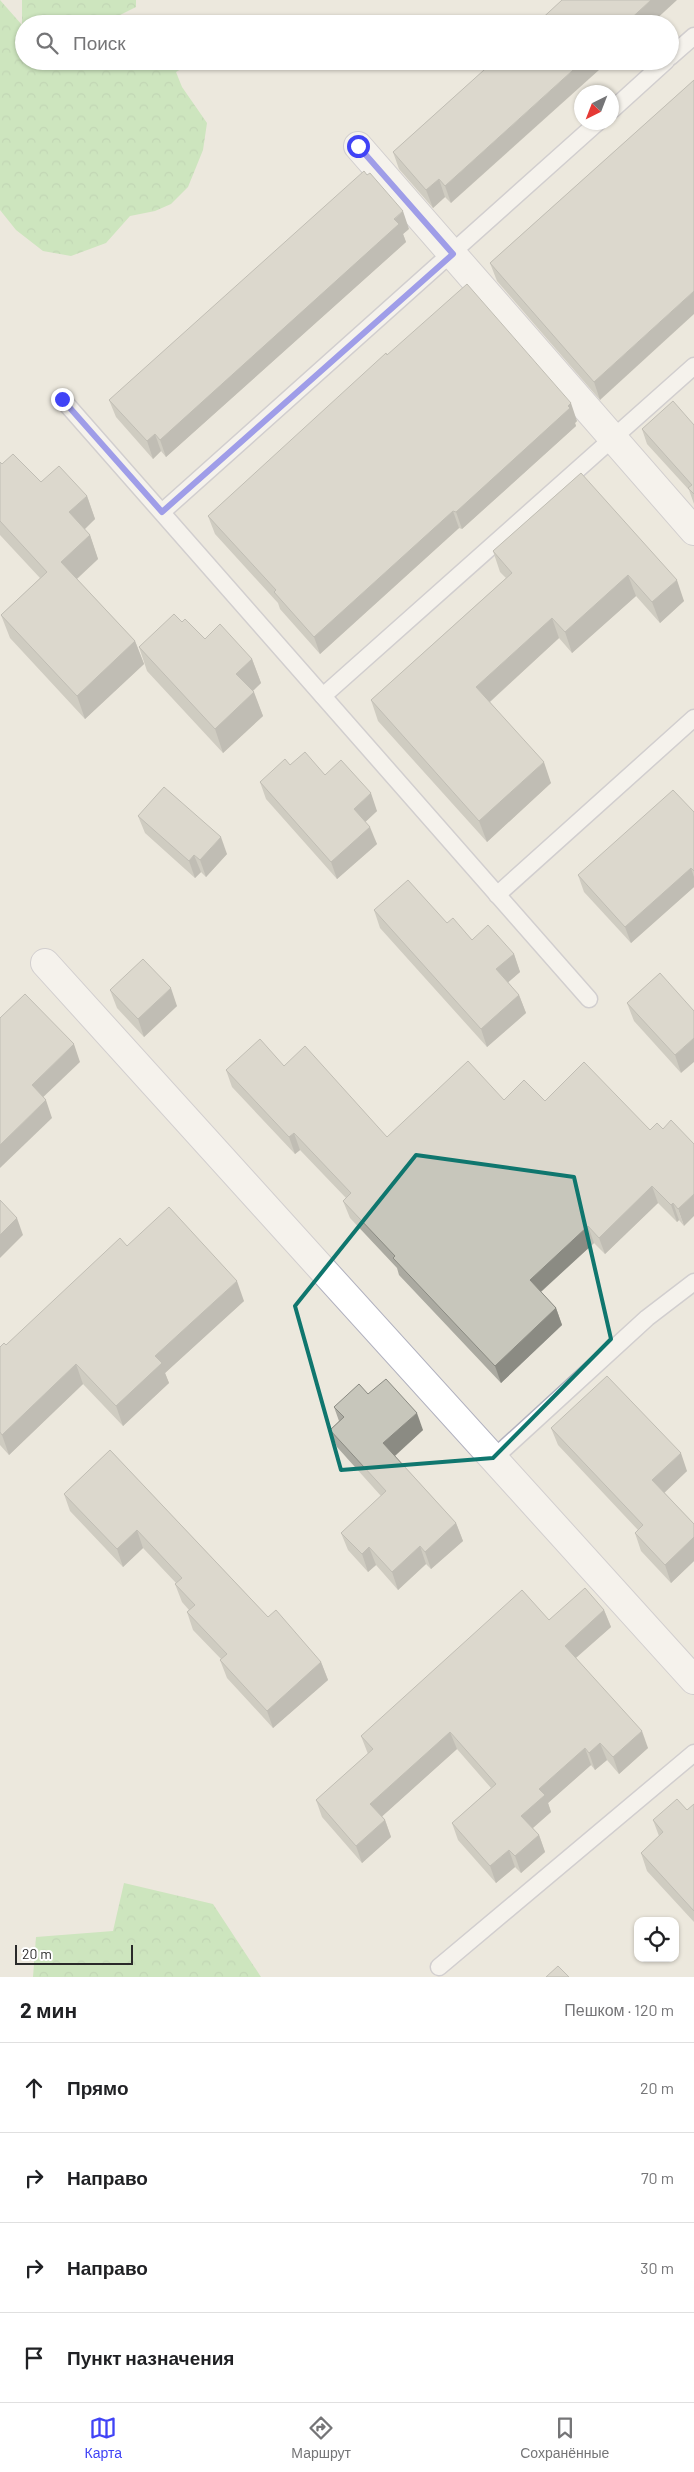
<!DOCTYPE html>
<html lang="ru">
<head>
<meta charset="utf-8">
<style>
  body { margin:0; font-family:Barlow,sans-serif; background:#f2f2f2; color:#202124 }
  .controls { position:absolute; right:15px; bottom:15px; display:grid; overflow:hidden; border-radius:10px; box-shadow:0 1px 4px #0004 }
  .controls button { width:45px; height:45px; display:grid; place-items:center; padding:0; border:0; border-bottom:1px solid #e0e0e0; background:#fff; color:#202124; font:25px sans-serif }
  .compass { position:absolute; left:574px; top:85px; width:45px; height:45px; border-radius:50%; background:#fff; box-shadow:0 1px 4px #0004; rotate:222deg }
  .scale { position:absolute; left:15px; bottom:12px; width:118px; box-sizing:border-box; padding-left:5px; border:2px solid #2a2a2a; border-top:0; font-size:14px; line-height:18px; white-space:nowrap; color:#2a2a2a; -webkit-text-stroke:4px #fff; paint-order:stroke }
  .stop { position:absolute; width:15px; height:15px; margin:-11px; border:4px solid #4043f6; border-radius:50%; background:#fff }
  .stop.end { background:#4043f6; border-color:#fff; box-shadow:0 1px 5px #0008 }
  .list { margin:0; padding:0; list-style:none }
  h2 { display:flex; justify-content:space-between; align-items:center; height:65px; margin:0; padding:0 20px; font-size:21px }
  h2 small { font-size:16px; font-weight:400; color:#757577 }
  .list li { display:grid; grid-template-columns:32px 1fr auto; gap:15px; align-items:center; box-sizing:border-box; height:90px; padding:0 20px; border-top:1px solid #e0e0e0 }
  .list b { display:block; font-size:19px; white-space:nowrap }
  .list em { font-size:16px; font-style:normal; color:#757577 }
  .icon { flex:none; width:28px; height:28px; fill:none; stroke:currentColor; stroke-width:2; stroke-linecap:round; stroke-linejoin:round }
  .map { position:relative; flex:none; width:694px; height:1977px; overflow:hidden }
  .search { position:absolute; background:#fff; box-shadow:0 1px 4px #0004; left:15px; right:15px; top:15px; height:55px; display:flex; align-items:center; gap:12px; box-sizing:border-box; padding:0 18px; border-radius:28px; color:#757577; font-size:19px }
  .sheet { height:425px; background:#fff }
  nav { display:flex; justify-content:space-around; align-items:center; box-sizing:border-box; height:70px; border-top:1px solid #e0e0e0; background:#fff; font-size:14px; color:#757577 }
  nav a { display:grid; justify-items:center; gap:2px }
  nav .on { color:#4043f6 }
  .map>svg:first-child { display:block }
  .forest { fill:url(#forest-crowns) }
  .lines { fill:none; stroke-linecap:round; stroke-linejoin:round }
  .service-casing { stroke:#b0b0be; stroke-width:19 }
  .minor-casing { stroke:#b0b0be; stroke-width:30 }
  .service { stroke:#fff; stroke-width:16 }
  .minor { stroke:#fff; stroke-width:28 }
  .wall { fill:#abaaa1 }
  .shaded-wall { fill:#8b8b83 }
  .building { fill:#c7c6bb; stroke:#8b8b83 }
  .route { stroke:#4043f6; stroke-width:6 }
  .marked { fill:none; stroke:#0f766e; stroke-width:4; stroke-linejoin:round }
</style>
</head>
<body>
<div class="map">
<svg width="694" height="1977" viewBox="0 0 694 1977">
  <defs>
    <pattern id="forest-crowns" width="20" height="18" patternUnits="userSpaceOnUse" patternTransform="scale(1.25)"><rect width="20" height="18" fill="#a6e29a"/><path d="M2 6a3 3 0 1 1 6 0M12 15a3 3 0 1 1 6 0" fill="none" stroke="#8fc285"/></pattern>
  </defs>
  <rect width="100%" height="100%" fill="#ece8dd"/>
  <g class="forest">
    <polygon points="0,0 22,25 22,0 136,0 136,7 102,24 24,24 24,61 194,61 176,72 182,87 207,123 203,150 188,187 171,204 155,211 130,216 106,243 71,256 43,251 16,230 0,210"/>
    <polygon points="124,1883 213,1904 261,1977 33,1977 36,1937 113,1931"/>
  </g>
  <g class="lines">
    <defs>
      <g id="service">
        <polyline points="670,57 694,36"/>
        <polyline points="612,110 666,61"/>
        <polyline points="62,399 589,999"/>
        <polyline points="162,512 598,122"/>
        <polyline points="323,696 694,366"/>
        <polyline points="497,895 694,718"/>
        <polyline points="493,1459 647,1318 694,1282"/>
        <polyline points="439,1967 694,1753"/>
      </g>
      <g id="minor">
        <polyline points="358,146 694,531"/>
        <polyline points="45,963 694,1680"/>
      </g>
    </defs>
    <use href="#service" class="service-casing"/>
    <use href="#minor" class="minor-casing"/>
    <use href="#service" class="service"/>
    <use href="#minor" class="minor"/>
  </g>
  <g class="wall">
    <polygon points="494,61 451,203 445,197 433,208 399,169 393,152"/>
    <polygon points="694,80 600,400 497,281 490,263"/>
    <polygon points="409,229 403,234 406,242 166,457 161,451 153,459 116,417 109,400"/>
    <polygon points="387,355 577,421 575,423 576,426 462,529 459,528 320,654 280,609 278,603 215,534 208,516"/>
    <polygon points="694,425 694,504 689,490 647,444 642,429"/>
    <polygon points="0,462 2,464 41,482 87,496 95,519 84,529 90,535 98,559 77,579 135,641 144,664 85,719 10,638 1,615 40,578 0,535"/>
    <polygon points="581,473 684,601 660,623 636,596 572,653 559,638 490,702 551,783 487,842 378,721 371,700 506,578 500,572 493,551"/>
    <polygon points="182,622 205,639 252,659 261,683 253,691 263,716 223,753 147,671 139,647"/>
    <polygon points="290,765 325,775 377,811 365,822 377,844 337,879 266,799 260,782"/>
    <polygon points="694,812 694,887 631,943 584,892 578,875"/>
    <polygon points="138,816 227,854 206,877 201,872 195,878 145,833"/>
    <polygon points="374,910 447,923 472,940 514,954 520,972 508,982 519,995 526,1013 487,1047 380,928"/>
    <polygon points="660,973 681,1073 634,1021 627,1003"/>
    <polygon points="110,990 177,1006 144,1037 117,1008"/>
    <polygon points="284,1066 387,1137 504,1100 545,1101 650,1130 684,1226 679,1220 677,1222 658,1203 605,1254 594,1243 541,1292 556,1308 562,1325 501,1383 399,1275 397,1268 350,1218 343,1201 346,1198 300,1150 295,1154 232,1087 226,1070"/>
    <polygon points="127,1246 244,1301 165,1373 169,1383 123,1426 83,1384 9,1455 0,1445 0,1347 6,1345"/>
    <polygon points="368,1394 423,1430 395,1456 456,1523 463,1541 431,1569 426,1564 398,1590 376,1565 368,1572 348,1550 341,1533 381,1496 337,1447 330,1430 339,1421 334,1407"/>
    <polygon points="551,1428 687,1471 664,1492 694,1524 694,1561 671,1583 641,1551 635,1533 638,1530 558,1445"/>
    <polygon points="110,1450 268,1617 321,1662 328,1680 273,1728 227,1678 220,1660 221,1659 193,1630 187,1612 189,1610 182,1602 175,1584 176,1583 143,1548 123,1567 70,1511 64,1494"/>
    <polygon points="604,1610 611,1627 576,1658 648,1748 619,1774 607,1760 595,1770 591,1765 548,1803 551,1812 533,1828 539,1835 545,1852 521,1873 515,1867 496,1883 458,1840 452,1823 491,1788 457,1749 382,1816 385,1820 391,1837 362,1863 322,1817 316,1800 368,1754 361,1736 549,1620"/>
    <polygon points="694,1804 694,1922 647,1871 641,1853 659,1836 653,1820 687,1810"/>
  </g>
  <g class="shaded-wall">
    <polygon points="651,0 677,0 651,24 625,24"/>
    <polygon points="583,61 609,61 451,203 445,186"/>
    <polygon points="439,179 445,197 433,208 426,190"/>
    <polygon points="403,211 409,229 403,234 406,242 166,457 160,440"/>
    <polygon points="694,291 694,314 600,400 594,382"/>
    <polygon points="571,403 577,421 575,423 576,426 462,529 456,512"/>
    <polygon points="155,434 161,451 153,459 147,441"/>
    <polygon points="87,496 95,519 78,536 69,512"/>
    <polygon points="453,511 459,528 320,654 314,637"/>
    <polygon points="90,535 98,559 70,585 61,562"/>
    <polygon points="628,575 636,596 572,653 565,632"/>
    <polygon points="677,580 684,601 660,623 652,602"/>
    <polygon points="552,618 559,638 484,707 476,687"/>
    <polygon points="135,641 144,664 85,719 77,696"/>
    <polygon points="252,659 261,683 245,698 236,674"/>
    <polygon points="254,692 263,716 223,753 215,729"/>
    <polygon points="544,762 551,783 487,842 479,821"/>
    <polygon points="371,793 377,811 360,827 354,809"/>
    <polygon points="370,827 377,844 337,879 331,862"/>
    <polygon points="221,837 227,854 206,877 200,860"/>
    <polygon points="194,855 201,872 195,878 189,861"/>
    <polygon points="691,868 694,877 694,887 631,943 625,927"/>
    <polygon points="514,954 520,972 503,987 496,969"/>
    <polygon points="171,988 177,1006 144,1037 138,1019"/>
    <polygon points="519,995 526,1013 487,1047 481,1029"/>
    <polygon points="694,1038 694,1062 681,1073 675,1055"/>
    <polygon points="74,1044 80,1062 38,1102 32,1085"/>
    <polygon points="46,1100 52,1118 0,1168 0,1145"/>
    <polygon points="294,1133 300,1150 295,1154 289,1137"/>
    <polygon points="652,1186 658,1203 605,1254 599,1238"/>
    <polygon points="694,1194 694,1216 684,1226 678,1209"/>
    <polygon points="673,1203 679,1220 677,1222 671,1205"/>
    <polygon points="17,1218 23,1235 0,1258 0,1235"/>
    <polygon points="588,1226 594,1243 536,1296 530,1280"/>
    <polygon points="237,1281 244,1301 165,1373 169,1383 123,1426 116,1406 155,1356"/>
    <polygon points="556,1308 562,1325 501,1383 495,1366"/>
    <polygon points="76,1364 83,1384 9,1455 2,1435"/>
    <polygon points="417,1413 423,1430 389,1461 383,1443"/>
    <polygon points="681,1453 687,1471 659,1498 652,1480"/>
    <polygon points="456,1523 463,1541 431,1569 425,1552"/>
    <polygon points="137,1530 143,1548 123,1567 117,1549"/>
    <polygon points="694,1537 694,1561 671,1583 665,1565"/>
    <polygon points="420,1546 426,1564 398,1590 392,1572"/>
    <polygon points="369,1547 376,1565 368,1572 362,1554"/>
    <polygon points="604,1610 611,1627 571,1662 565,1646"/>
    <polygon points="321,1662 328,1680 273,1728 267,1711"/>
    <polygon points="642,1731 648,1748 619,1774 613,1757"/>
    <polygon points="450,1732 457,1749 377,1821 370,1804"/>
    <polygon points="600,1743 607,1760 595,1770 589,1753"/>
    <polygon points="585,1748 591,1765 548,1803 551,1812 527,1833 521,1816 539,1789"/>
    <polygon points="385,1820 391,1837 362,1863 356,1846"/>
    <polygon points="539,1835 545,1852 521,1873 515,1856"/>
    <polygon points="509,1850 515,1867 496,1883 490,1866"/>
  </g>
  <g class="building">
    <polygon points="562,0 651,0 625,24 536,24"/>
    <polygon points="494,61 583,61 445,186 439,179 426,190 393,152"/>
    <polygon points="694,80 694,291 594,382 490,263"/>
    <polygon points="364,171 367,175 370,173 403,211 394,219 399,224 160,440 155,434 147,441 109,400"/>
    <polygon points="467,284 571,403 568,406 570,408 456,512 453,511 314,637 274,592 276,590 208,516 386,353 387,355"/>
    <polygon points="673,401 694,425 694,494 688,488 692,485 642,429"/>
    <polygon points="13,454 41,482 59,466 87,496 69,512 90,535 61,562 135,641 77,696 1,615 47,572 0,521 0,462 2,464"/>
    <polygon points="581,473 677,580 652,602 628,575 565,632 552,618 476,687 544,762 479,821 371,700 512,573 493,551"/>
    <polygon points="174,614 182,622 185,619 205,639 220,624 252,659 236,674 254,692 215,729 139,647"/>
    <polygon points="305,752 325,775 341,760 371,793 354,809 370,827 331,862 260,782 285,759 290,765"/>
    <polygon points="164,787 221,837 200,860 194,855 189,861 138,816"/>
    <polygon points="673,790 694,812 694,871 691,868 625,927 578,875"/>
    <polygon points="408,880 447,923 453,918 472,940 488,925 514,954 496,969 519,995 481,1029 374,910"/>
    <polygon points="143,959 171,988 138,1019 110,990"/>
    <polygon points="660,973 694,1011 694,1038 675,1055 627,1003"/>
    <polygon points="25,994 74,1044 32,1085 46,1100 0,1145 0,1018"/>
    <polygon points="260,1039 284,1066 305,1046 387,1137 468,1061 504,1100 524,1080 545,1101 584,1062 650,1130 657,1123 663,1129 671,1120 694,1144 694,1194 678,1209 673,1203 671,1205 652,1186 599,1238 588,1226 530,1280 556,1308 495,1366 393,1258 395,1256 343,1201 351,1193 294,1133 289,1137 226,1070"/>
    <polygon points="0,1200 17,1218 0,1235"/>
    <polygon points="169,1207 237,1281 155,1356 162,1363 116,1406 76,1364 2,1435 0,1432 0,1347 4,1343 6,1345 120,1238 127,1246"/>
    <polygon points="607,1376 681,1453 652,1480 694,1524 694,1537 665,1565 635,1533 643,1525 551,1428"/>
    <polygon points="386,1379 417,1413 383,1443 456,1523 425,1552 420,1546 392,1572 369,1547 362,1554 341,1533 386,1491 330,1430 344,1417 334,1407 359,1384 368,1394"/>
    <polygon points="110,1450 268,1617 276,1610 321,1662 267,1711 220,1660 227,1654 187,1612 195,1605 175,1584 182,1578 137,1530 117,1549 64,1494"/>
    <polygon points="585,1588 604,1610 565,1646 642,1731 613,1757 600,1743 589,1753 585,1748 539,1789 545,1795 521,1816 539,1835 515,1856 509,1850 490,1866 452,1823 496,1784 450,1732 370,1804 385,1820 356,1846 316,1800 373,1749 361,1736 522,1590 549,1620"/>
    <polygon points="677,1799 687,1810 694,1804 694,1911 641,1853 663,1832 653,1820"/>
    <polygon points="558,1966 569,1977 546,1977"/>
  </g>
  <g class="lines">
    <polyline class="route" points="62,399 162,512 453,254 358,146"/>
  </g>
  <path d="M0 0H694V1977H0ZM 416,1155 L 574,1177 L 611,1339 L 493,1458 L 341,1470 L 295,1306 Z" fill="#ece8dd" fill-opacity=".55" fill-rule="evenodd"/>
  <path class="marked" d="M 416,1155 L 574,1177 L 611,1339 L 493,1458 L 341,1470 L 295,1306 Z"/>
</svg>
<div class="controls">
<button><svg class="icon" aria-label="locate" viewBox="0 0 24 24"><circle cx="12" cy="12" r="6"/><path d="M12 2v4M12 18v4M2 12h4M18 12h4"/></svg></button>
</div>
<svg class="compass" viewBox="-18 -18 36 36"><path d="M0-13l5 13h-10z" fill="#e53935"/><path d="M0 13l5-13h-10z" fill="#757577"/></svg>
<div class="scale">20 m</div>
<div class="stop" style="left:358px;top:146px"></div>
<div class="stop end" style="left:62px;top:399px"></div>
<div class="search"><svg class="icon" aria-label="search" viewBox="0 0 24 24"><circle cx="10" cy="10" r="6"/><path d="M15 15l6 6"/></svg>Поиск</div>
</div>
<section class="sheet">
<h2>2 мин<small>Пешком · 120 m</small></h2>
<ul class="list">
<li><svg class="icon" aria-label="ahead" viewBox="0 0 24 24"><path d="M12 20V5M6 11l6-6 6 6"/></svg><div><b>Прямо</b></div><em>20 m</em></li>
<li><svg class="icon" aria-label="right" viewBox="0 0 24 24"><path d="M7 20v-9h11M14 6l5 5-5 5"/></svg><div><b>Направо</b></div><em>70 m</em></li>
<li><svg class="icon" aria-label="right" viewBox="0 0 24 24"><path d="M7 20v-9h11M14 6l5 5-5 5"/></svg><div><b>Направо</b></div><em>30 m</em></li>
<li><svg class="icon" aria-label="arrive" viewBox="0 0 24 24"><path d="M6 21V4h12l-3 4 3 4H6"/></svg><div><b>Пункт назначения</b></div></li>
</ul>
</section>
<nav>
<a class="on"><svg class="icon" aria-label="map" viewBox="0 0 24 24"><path d="M3 6l6-2 6 2 6-2v14l-6 2-6-2-6 2zM9 4v14M15 6v14"/></svg>Карта</a>
<a><svg class="icon" aria-label="directions" viewBox="0 0 24 24"><path d="M12 3l9 9-9 9-9-9zM9 14v-3h6M13 9l2 2-2 2"/></svg>Маршрут</a>
<a><svg class="icon" aria-label="saved" viewBox="0 0 24 24"><path d="M7 4h10v16l-5-4-5 4z"/></svg>Сохранённые</a>
</nav>
</body>
</html>
